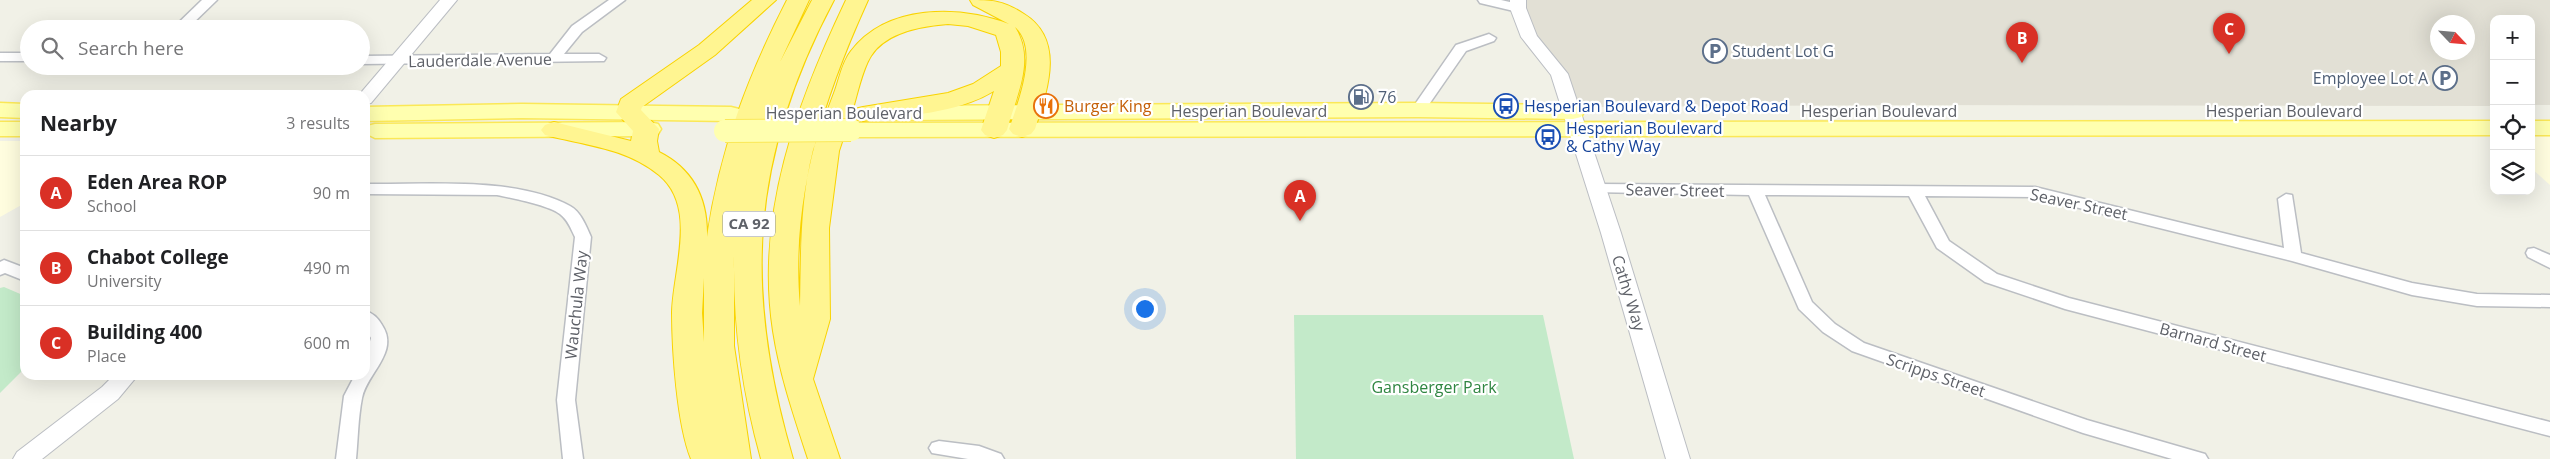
<!DOCTYPE html>
<html lang="en">
<head>
<meta charset="utf-8">
<style>
  body { margin:0; font-family:"Open Sans",sans-serif; background:#f2f2f2; color:#202124 }
  .controls { position:absolute; right:15px; top:15px; display:grid; overflow:hidden; border-radius:10px; box-shadow:0 5px 20px #0002 }
  .controls button { width:45px; height:45px; display:grid; place-items:center; padding:0; border:0; border-bottom:1px solid #e0e0e0; background:#fff; color:#202124; font:25px sans-serif }
  .compass { position:absolute; left:2430px; top:15px; width:45px; height:45px; border-radius:50%; background:#fff; box-shadow:0 5px 20px #0002; rotate:116deg }
  .you { position:absolute; left:1144px; top:308px; width:18px; height:18px; margin:-12px; border:4px solid #fff; border-radius:50%; background:#1a73e8; box-shadow:0 0 0 8px #1a73e833 }
  .badge { display:grid; place-items:center; width:32px; height:32px; border-radius:50%; background:#d93025; color:#fff; font-size:16px; font-weight:700 }
  .pin { position:absolute; translate:-50% -41px; filter:drop-shadow(0 1px 2px #0008) }
  .pin::after { content:''; position:absolute; top:26px; width:18px; height:15px; background:inherit; clip-path:polygon(0 0,100% 0,50% 100%) }
  .list { margin:0; padding:0; list-style:none }
  h2 { display:flex; justify-content:space-between; align-items:center; height:65px; margin:0; padding:0 20px; font-size:21px }
  h2 small { font-size:16px; font-weight:400; color:#757577 }
  .list li { display:grid; grid-template-columns:32px 1fr auto; gap:15px; align-items:center; box-sizing:border-box; height:75px; padding:0 20px; border-top:1px solid #e0e0e0 }
  .list b { display:block; font-size:19px; white-space:nowrap }
  .list p { margin:0; font-size:16px; white-space:nowrap; color:#757577 }
  .list em { font-size:16px; font-style:normal; color:#757577 }
  .icon { flex:none; width:28px; height:28px; fill:none; stroke:currentColor; stroke-width:2; stroke-linecap:round; stroke-linejoin:round }
  .map { position:relative; flex:none; width:2550px; height:459px; overflow:hidden }
  .search { position:absolute; background:#fff; box-shadow:0 5px 20px #0002; left:20px; top:20px; width:350px; height:55px; display:flex; align-items:center; gap:12px; box-sizing:border-box; padding:0 18px; border-radius:28px; color:#757577; font-size:19px }
  .panel { position:absolute; background:#fff; box-shadow:0 5px 20px #0002; left:20px; top:90px; width:350px; height:290px; border-radius:15px }
  .map>svg:first-child { display:block }
  .commercial { fill:#fffddf }
  .education { fill:#e2e0d5; fill-rule:evenodd }
  .green { fill:#c3eac9 }
  .lines { fill:none; stroke-linecap:round; stroke-linejoin:round }
  .minor-casing { stroke:#bbbec3; stroke-width:3 }
  .tertiary-casing { stroke:#bbbec3; stroke-width:2 }
  .primary-casing { stroke:#fbe857; stroke-width:3 }
  .motorway-casing { stroke:#f9d300; stroke-width:2 }
  .minor { fill:#fff; fill-rule:evenodd }
  .tertiary { fill:#fff; fill-rule:evenodd }
  .primary { fill:#ffffaf; fill-rule:evenodd }
  .motorway { fill:#fff591; fill-rule:evenodd }
  .primary-bridge-casing { stroke:#fbe857; stroke-width:24; stroke-linecap:butt }
  .primary-bridge { stroke:#ffffaf; stroke-width:22 }
  .labels { text-anchor:middle; stroke-width:4.5; stroke-linejoin:round; paint-order:stroke }
  .shield { fill:#fff; stroke:#8e9095; stroke-width:1 }
  .shield-label { font-size:15px; font-weight:bold; fill:#5e6168 }
  .service-label { font-size:16px; fill:#4e5e75; stroke:#fff; text-anchor:start }
  .street-label { font-size:16px; fill:#5e6168; stroke:#fff }
  .food-label { font-size:16px; fill:#c56008; stroke:#fff; text-anchor:start }
  .transit-label { font-size:16px; fill:#164399; stroke:#fff; text-anchor:start }
  .park-label { font-size:16px; fill:#308642; stroke:#fff }
</style>
</head>
<body>
<div class="map">
<svg width="2550" height="459" viewBox="0 0 2550 459">
  <rect width="100%" height="100%" fill="#f1f1e7"/>
  <g class="commercial">
    <polygon points="2531,134 2550,134 2550,185 2531,168"/>
    <polygon points="0,141 25,141 25,203 0,217"/>
  </g>
  <path class="education" d="M 1518,0 L 2550,0 L 2550,105 L 2531,105 L 2531,19 L 2494,19 L 2494,106 L 1907,105 L 1602,107 L 1572,112 L 1559,74 L 1529,37 ZM 2438,22 L 2468,22 L 2468,52 L 2438,52 Z"/>
  <g class="green">
    <polygon points="4,287 25,296 25,368 0,393 0,288"/>
    <polygon points="1294,315 1543,315 1574,459 1296,459"/>
  </g>
  <g class="lines">
    <defs>
      <g id="minor">
        <polygon points="202,0 217,0 187,29 172,29"/>
        <polygon points="609,0 625,0 582,32 564,54 599,54 606,58 604,61 361,64 361,56 550,54 572,26"/>
        <polygon points="1478,0 1501,0 1523,5 1525,8 1518,12 1480,3"/>
        <polygon points="1489,34 1496,38 1494,41 1466,51 1423,113 1413,113 1411,110 1456,45"/>
        <rect x="0" y="53" width="29" height="8"/>
        <path d="M 365,184 C 426,185 515,176 570,206 C 581,212 586,226 591,237 L 575,400 L 583,459 L 563,459 L 557,400 L 575,237 C 571,229 568,220 560,214 C 548,205 512,198 497,195 L 365,194 Z"/>
        <polygon points="1597,184 2035,187 2284,248 2278,199 2286,194 2292,195 2301,253 2412,283 2477,294 2550,295 2550,307 2477,306 2412,295 2292,261 2035,197 1925,196 1949,241 1997,274 2069,298 2550,422 2550,436 2065,309 1985,282 1937,248 1909,196 1765,195 1812,302 1835,324 1864,343 2087,420 2205,454 2208,459 2172,459 2083,433 1852,351 1823,332 1799,309 1749,195 1591,192 1589,189"/>
        <polygon points="2534,248 2550,255 2550,268 2528,257 2526,253 2528,249"/>
        <polygon points="4,260 25,268 25,281 5,273 0,275 0,262"/>
        <path d="M 365,311 C 373,313 378,318 382,325 C 400,352 367,373 362,398 C 358,418 358,439 356,459 L 336,459 L 344,396 L 355,375 L 365,375 L 365,358 L 371,338 L 365,328 Z"/>
        <polygon points="939,441 979,446 1001,454 1004,459 968,459 932,453 929,448 932,443"/>
      </g>
      <g id="tertiary">
        <polygon points="440,0 457,0 371,103 365,104 365,95 359,95"/>
        <polygon points="1510,0 1526,0 1526,8 1537,36 1568,74 1621,233 1690,459 1666,459 1601,233 1551,75 1521,37 1510,8"/>
        <polygon points="114,375 138,375 118,399 42,459 13,459 17,452 102,387"/>
      </g>
      <g id="primary">
        <polygon points="0,103 25,104 25,118 0,117"/>
        <polygon points="1418,103 1573,105 1581,107 1584,112 1581,117 1573,119 1418,117 895,120 887,118 884,113 887,108 895,106"/>
        <polygon points="522,104 731,107 739,109 742,114 739,119 731,121 522,118 365,121 365,107"/>
        <polygon points="2494,121 2494,135 851,137 843,135 840,130 843,125 851,123"/>
        <rect x="2531" y="121" width="19" height="14"/>
        <rect x="0" y="122" width="25" height="14"/>
        <polygon points="650,122 658,124 661,129 658,134 650,136 375,138 365,133 367,126 375,124"/>
      </g>
      <g id="motorway">
        <path d="M 752,0 L 776,0 L 715,55 L 642,107 L 641,110 L 659,129 L 657,141 L 659,152 C 693,169 708,199 707,237 C 720,150 747,78 787,0 L 809,0 L 780,62 L 812,0 L 834,0 C 750,158 743,289 793,459 L 761,459 C 742,391 733,326 734,255 L 734,346 L 751,459 L 691,459 C 677,425 672,350 672,312 C 673,270 698,207 659,175 C 627,148 584,145 545,135 L 541,130 L 545,125 L 554,122 L 631,141 L 633,131 L 616,112 L 621,99 L 699,45 ZM 704,278 L 704,342 L 702,313 Z"/>
        <path d="M 846,0 L 868,0 C 824,97 790,198 800,306 C 801,254 800,201 813,150 C 819,131 827,112 834,93 C 839,80 842,62 851,51 C 887,4 959,5 1009,24 L 973,5 L 970,0 C 993,0 1004,1 1024,14 C 1066,40 1047,91 1035,129 L 1031,134 L 1022,137 L 1013,134 L 1009,129 C 1018,103 1040,48 1015,27 C 1036,60 1016,96 1007,130 L 1003,135 L 994,138 L 985,135 L 981,130 L 994,91 C 956,114 907,115 863,121 L 854,119 L 851,115 L 839,151 L 829,228 L 830,319 L 813,379 L 840,459 L 808,459 C 794,416 780,376 773,331 C 755,215 797,103 846,0 ZM 948,24 L 968,26 L 996,35 L 1001,52 L 1001,66 L 973,84 L 948,93 L 863,107 L 854,109 L 852,112 C 857,96 862,70 871,56 C 886,32 922,26 948,24 Z"/>
      </g>
    </defs>
    <use href="#minor" class="minor-casing"/>
    <use href="#tertiary" class="tertiary-casing"/>
    <use href="#primary" class="primary-casing"/>
    <use href="#motorway" class="motorway-casing"/>
    <use href="#minor" class="minor"/>
    <use href="#tertiary" class="tertiary"/>
    <use href="#primary" class="primary"/>
    <use href="#motorway" class="motorway"/>
    <defs>
      <polyline id="primary-bridge" points="725,131 851,130"/>
    </defs>
    <use href="#primary-bridge" class="primary-bridge-casing"/>
    <use href="#primary-bridge" class="primary-bridge"/>
  </g>
  <defs>
    <symbol id="parking-ring" viewBox="-11 -11 22 22"><circle r="9.5" fill="#fff" stroke="#5c6f8a" stroke-width="1.5"/><path d="M-3.5-5.5H1a3.5 3.5 0 0 1 0 7H-1V5.5H-3.5ZM-1-3.4V-.6H.8a1.4 1.4 0 0 0 0-2.8Z" fill="#5c6f8a"/></symbol>
    <symbol id="fuel-ring" viewBox="-11 -11 22 22"><circle r="9.5" fill="#fff" stroke="#5c6f8a" stroke-width="1.5"/><path d="M-5.5-6h7V0h2V4h1.3V-2.5L3-4.5l.8-.8L6-3V5H2.5V1h-1V6h-7ZM-4.2-4.7v3.2H.2V-4.7Z" fill="#5c6f8a"/></symbol>
    <symbol id="restaurant-ring" viewBox="-11 -11 22 22"><circle r="9.5" fill="#fff" stroke="#e8710a" stroke-width="1.5"/><path d="M-5-6h1v4h1v-4h1v4h1v-4h1v5L-1.5 .5V6h-2V.5L-5-1ZM5-6V6H3V1.5H1.5Q1.5-4 5-6Z" fill="#e8710a"/></symbol>
    <symbol id="bus-ring" viewBox="-11 -11 22 22"><circle r="9.5" fill="#fff" stroke="#1a4fb4" stroke-width="1.5"/><path d="M-5-6H5V4H4V6H2V4H-2V6H-4V4H-5ZM-3.5-4V0h7V-4ZM-3.5 1.2v1.5H-2V1.2ZM2 1.2v1.5H3.5V1.2Z" fill="#1a4fb4"/></symbol>
  </defs>
  <g fill-rule="evenodd">
    <use href="#parking-ring" x="1701" y="37" width="28" height="28"/>
    <use href="#parking-ring" x="2431" y="64" width="28" height="28"/>
    <use href="#fuel-ring" x="1347" y="83" width="28" height="28"/>
    <use href="#restaurant-ring" x="1032" y="92" width="28" height="28"/>
    <use href="#bus-ring" x="1492" y="92" width="28" height="28"/>
    <use href="#bus-ring" x="1534" y="123" width="28" height="28"/>
  </g>
  <g class="labels">
    <rect class="shield" x="723" y="211.5" width="52" height="25" rx="4"/>
    <g class="shield-label">
      <text x="749" y="229">CA 92</text>
    </g>
    <g class="service-label">
      <text x="1732" y="57">Student Lot G</text>
      <text x="2428" y="84" text-anchor="end">Employee Lot A</text>
      <text x="1378" y="103">76</text>
    </g>
    <g class="street-label">
      <text transform="translate(480 60) rotate(-1)" y="6">Lauderdale Avenue</text>
      <text x="1249" y="117">Hesperian Boulevard</text>
      <text x="1879" y="117">Hesperian Boulevard</text>
      <text x="2284" y="117">Hesperian Boulevard</text>
      <text x="844" y="119">Hesperian Boulevard</text>
      <text transform="translate(1675 190) rotate(1)" y="6">Seaver Street</text>
      <text transform="translate(2079 204) rotate(12)" y="6">Seaver Street</text>
      <text transform="translate(1629 293) rotate(73)" y="6">Cathy Way</text>
      <text transform="translate(576 305) rotate(-84)" y="6">Wauchula Way</text>
      <text transform="translate(2213 342) rotate(15)" y="6">Barnard Street</text>
      <text transform="translate(1936 375) rotate(19)" y="6">Scripps Street</text>
    </g>
    <g class="food-label">
      <text x="1064" y="112">Burger King</text>
    </g>
    <g class="transit-label">
      <text x="1524" y="112">Hesperian Boulevard &amp; Depot Road</text>
      <text x="1566" y="134">Hesperian Boulevard<tspan x="1566" dy="18">&amp; Cathy Way</tspan></text>
    </g>
    <g class="park-label">
      <text x="1434" y="393">Gansberger Park</text>
    </g>
  </g>
</svg>
<div class="controls">
<button>+</button>
<button>−</button>
<button><svg class="icon" aria-label="locate" viewBox="0 0 24 24"><circle cx="12" cy="12" r="6"/><path d="M12 2v4M12 18v4M2 12h4M18 12h4"/></svg></button>
<button><svg class="icon" aria-label="layers" viewBox="0 0 24 24"><path d="M12 4l9 5-9 5-9-5zM3 14l9 5 9-5"/></svg></button>
</div>
<svg class="compass" viewBox="-18 -18 36 36"><path d="M0-13l5 13h-10z" fill="#e53935"/><path d="M0 13l5-13h-10z" fill="#757577"/></svg>
<div class="you"></div>
<div class="pin badge" style="left:1300px;top:221px">A</div>
<div class="pin badge" style="left:2022px;top:63px">B</div>
<div class="pin badge" style="left:2229px;top:54px">C</div>
<div class="search"><svg class="icon" aria-label="search" viewBox="0 0 24 24"><circle cx="10" cy="10" r="6"/><path d="M15 15l6 6"/></svg>Search here</div>
<section class="panel">
<h2>Nearby<small>3 results</small></h2>
<ul class="list">
<li><span class="badge">A</span><div><b>Eden Area ROP</b><p>School</p></div><em>90 m</em></li>
<li><span class="badge">B</span><div><b>Chabot College</b><p>University</p></div><em>490 m</em></li>
<li><span class="badge">C</span><div><b>Building 400</b><p>Place</p></div><em>600 m</em></li>
</ul>
</section>
</div>
</body>
</html>
